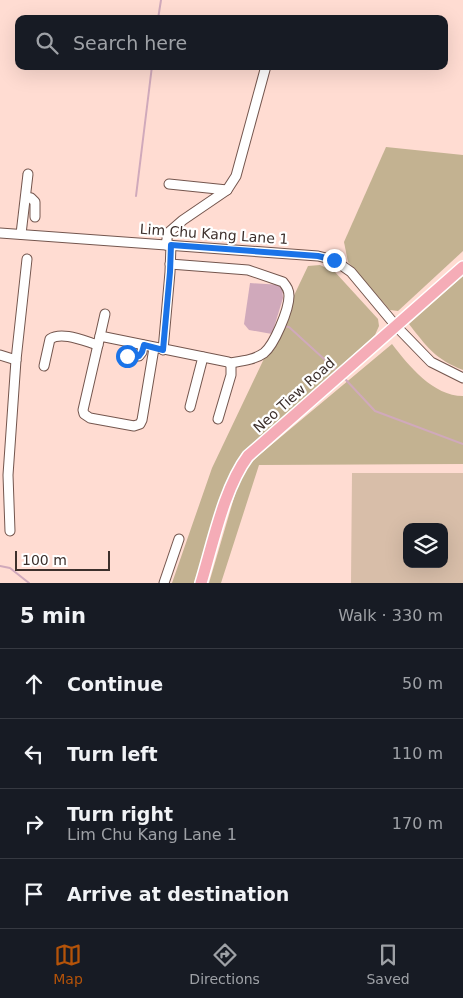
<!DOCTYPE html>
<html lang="en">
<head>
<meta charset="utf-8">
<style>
  body { margin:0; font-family:"DejaVu Sans",sans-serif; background:#242831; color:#f1f3f6 }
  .controls { position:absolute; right:15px; bottom:15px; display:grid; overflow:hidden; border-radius:10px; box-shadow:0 5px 20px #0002 }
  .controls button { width:45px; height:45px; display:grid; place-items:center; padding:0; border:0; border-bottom:1px solid #363941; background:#171b24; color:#f1f3f6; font:25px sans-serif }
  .scale { position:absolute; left:15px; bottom:12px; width:95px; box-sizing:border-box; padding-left:5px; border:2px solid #3d302c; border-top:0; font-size:14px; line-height:18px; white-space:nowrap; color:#3d302c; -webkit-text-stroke:4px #fff; paint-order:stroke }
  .stop { position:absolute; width:15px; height:15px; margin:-11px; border:4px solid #1a73e8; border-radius:50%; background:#fff }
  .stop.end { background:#1a73e8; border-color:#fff; box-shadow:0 1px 5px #0008 }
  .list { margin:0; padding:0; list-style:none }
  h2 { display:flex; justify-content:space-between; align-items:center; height:65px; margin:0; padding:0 20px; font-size:21px }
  h2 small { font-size:16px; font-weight:400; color:#9ea1a6 }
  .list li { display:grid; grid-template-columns:32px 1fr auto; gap:15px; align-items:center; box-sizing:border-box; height:70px; padding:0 20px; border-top:1px solid #363941 }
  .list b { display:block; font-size:19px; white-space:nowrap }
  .list p { margin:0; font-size:16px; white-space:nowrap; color:#9ea1a6 }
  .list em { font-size:16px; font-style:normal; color:#9ea1a6 }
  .icon { flex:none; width:28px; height:28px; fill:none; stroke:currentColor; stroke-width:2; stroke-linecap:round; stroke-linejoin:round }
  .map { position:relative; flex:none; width:463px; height:583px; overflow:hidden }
  .search { position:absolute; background:#171b24; box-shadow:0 5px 20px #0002; left:15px; right:15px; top:15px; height:55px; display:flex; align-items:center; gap:12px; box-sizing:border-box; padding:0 18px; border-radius:10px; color:#9ea1a6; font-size:19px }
  .sheet { height:345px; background:#171b24 }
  nav { display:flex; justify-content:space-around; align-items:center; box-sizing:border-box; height:70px; border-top:1px solid #363941; background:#171b24; font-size:14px; color:#9ea1a6 }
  nav a { display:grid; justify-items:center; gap:2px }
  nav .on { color:#b45309 }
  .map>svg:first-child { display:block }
  .green { fill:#c3b291 }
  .water { fill:#d0a9bb }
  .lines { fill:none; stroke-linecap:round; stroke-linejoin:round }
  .stream { stroke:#d0a9bb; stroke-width:2 }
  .building { fill:#d8bea9; fill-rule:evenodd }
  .minor-casing { stroke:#74564e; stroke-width:11 }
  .major-casing { stroke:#fff; stroke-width:14 }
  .minor { stroke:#fff; stroke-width:9 }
  .major { stroke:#f5acb7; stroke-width:11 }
  .route { stroke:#1a73e8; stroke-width:6 }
  .labels { text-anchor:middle; stroke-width:4.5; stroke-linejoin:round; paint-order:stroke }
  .street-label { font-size:14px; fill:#3d302c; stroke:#fff }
</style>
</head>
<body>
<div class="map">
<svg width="463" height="583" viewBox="0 0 463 583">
  <rect width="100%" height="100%" fill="#ffdcd2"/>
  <g class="green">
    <polygon points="386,147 463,155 463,251 398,311 390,310 348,262 344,242"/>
    <polygon points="320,265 335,272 378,319 379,326 375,335 241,456 233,469 194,583 172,583 212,468 308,266"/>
    <path d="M 463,276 L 463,370 C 435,359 427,347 409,324 Z"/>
    <path d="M 392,344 C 409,366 433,396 463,396 L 463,464 L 259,465 L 221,583 L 209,583 L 238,484 L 247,467 L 258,456 Z"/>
  </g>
  <polygon class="water" points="250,283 282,285 283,298 272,334 249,330 244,324"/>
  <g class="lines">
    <g class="stream">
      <polyline points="158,19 161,0"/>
      <polyline points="136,196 152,66"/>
      <polyline points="283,326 289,327 335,369"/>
      <polyline points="346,380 375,411 463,444"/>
      <polyline points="0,566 10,568 29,583"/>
    </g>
  </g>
  <path class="building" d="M 352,473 L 463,473 L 463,583 L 351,583 ZM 407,527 L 444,527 L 444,564 L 407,564 Z"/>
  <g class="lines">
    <defs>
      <g id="minor">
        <polyline points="169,184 227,190"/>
        <polyline points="26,197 31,198 35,202 35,217"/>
        <polyline points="0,233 318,256 334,260 351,272 396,326 431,362 463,378"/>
        <polyline points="21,234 28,174"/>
        <polyline points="166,245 168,233 183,220 227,190 236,176 266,66"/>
        <path d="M 170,264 L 248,270 L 283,282 C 287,287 289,290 289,296 C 289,310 274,345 264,353 C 254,360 242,361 230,363"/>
        <polyline points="100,336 105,314"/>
        <polyline points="154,348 142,420 140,424 134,426 90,418 84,414 83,410 100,336 228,362 231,365 231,375 218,419"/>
        <polyline points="163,350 170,272 171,245"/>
        <polyline points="0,355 16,360"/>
        <polyline points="127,356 139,356 142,352 143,345"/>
        <path d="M 44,366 L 50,339 C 62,331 84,341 98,345"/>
        <polyline points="190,407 203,357"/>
        <polyline points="10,531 8,475 16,360 27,259"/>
        <polyline points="164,583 179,539"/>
      </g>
      <path id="major" d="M 201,583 C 213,544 224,488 248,456 L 463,267"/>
    </defs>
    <use href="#minor" class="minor-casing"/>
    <use href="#major" class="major-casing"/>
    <use href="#minor" class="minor"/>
    <use href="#major" class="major"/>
  </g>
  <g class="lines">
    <polyline class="route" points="127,356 139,356 142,352 144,345 163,350 170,272 171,245 318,256 334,260"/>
  </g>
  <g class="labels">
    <g class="street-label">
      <text transform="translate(214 234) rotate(4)" y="5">Lim Chu Kang Lane 1</text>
      <text transform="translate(294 395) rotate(-42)" y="5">Neo Tiew Road</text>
    </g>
  </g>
</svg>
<div class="controls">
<button><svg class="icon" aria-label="layers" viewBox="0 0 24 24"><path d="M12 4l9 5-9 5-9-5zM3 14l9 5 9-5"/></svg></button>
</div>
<div class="scale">100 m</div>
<div class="stop" style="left:127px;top:356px"></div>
<div class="stop end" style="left:334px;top:260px"></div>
<div class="search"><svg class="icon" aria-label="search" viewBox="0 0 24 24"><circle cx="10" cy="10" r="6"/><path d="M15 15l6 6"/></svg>Search here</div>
</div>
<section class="sheet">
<h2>5 min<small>Walk · 330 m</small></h2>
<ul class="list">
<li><svg class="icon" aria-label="ahead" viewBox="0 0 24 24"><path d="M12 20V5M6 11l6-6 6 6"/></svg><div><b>Continue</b></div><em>50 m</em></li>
<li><svg class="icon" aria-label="left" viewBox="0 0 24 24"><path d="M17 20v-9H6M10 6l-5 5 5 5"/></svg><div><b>Turn left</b></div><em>110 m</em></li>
<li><svg class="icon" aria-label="right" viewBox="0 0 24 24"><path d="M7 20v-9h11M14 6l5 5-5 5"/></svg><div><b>Turn right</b><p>Lim Chu Kang Lane 1</p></div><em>170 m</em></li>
<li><svg class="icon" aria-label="arrive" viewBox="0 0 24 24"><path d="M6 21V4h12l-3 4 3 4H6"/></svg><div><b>Arrive at destination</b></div></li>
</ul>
</section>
<nav>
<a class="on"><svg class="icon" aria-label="map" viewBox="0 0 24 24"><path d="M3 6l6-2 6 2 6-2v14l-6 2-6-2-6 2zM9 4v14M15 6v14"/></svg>Map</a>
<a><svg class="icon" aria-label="directions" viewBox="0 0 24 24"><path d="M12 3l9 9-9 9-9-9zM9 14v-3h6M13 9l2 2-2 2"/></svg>Directions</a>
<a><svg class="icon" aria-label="saved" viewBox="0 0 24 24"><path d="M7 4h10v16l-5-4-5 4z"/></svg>Saved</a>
</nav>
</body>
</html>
